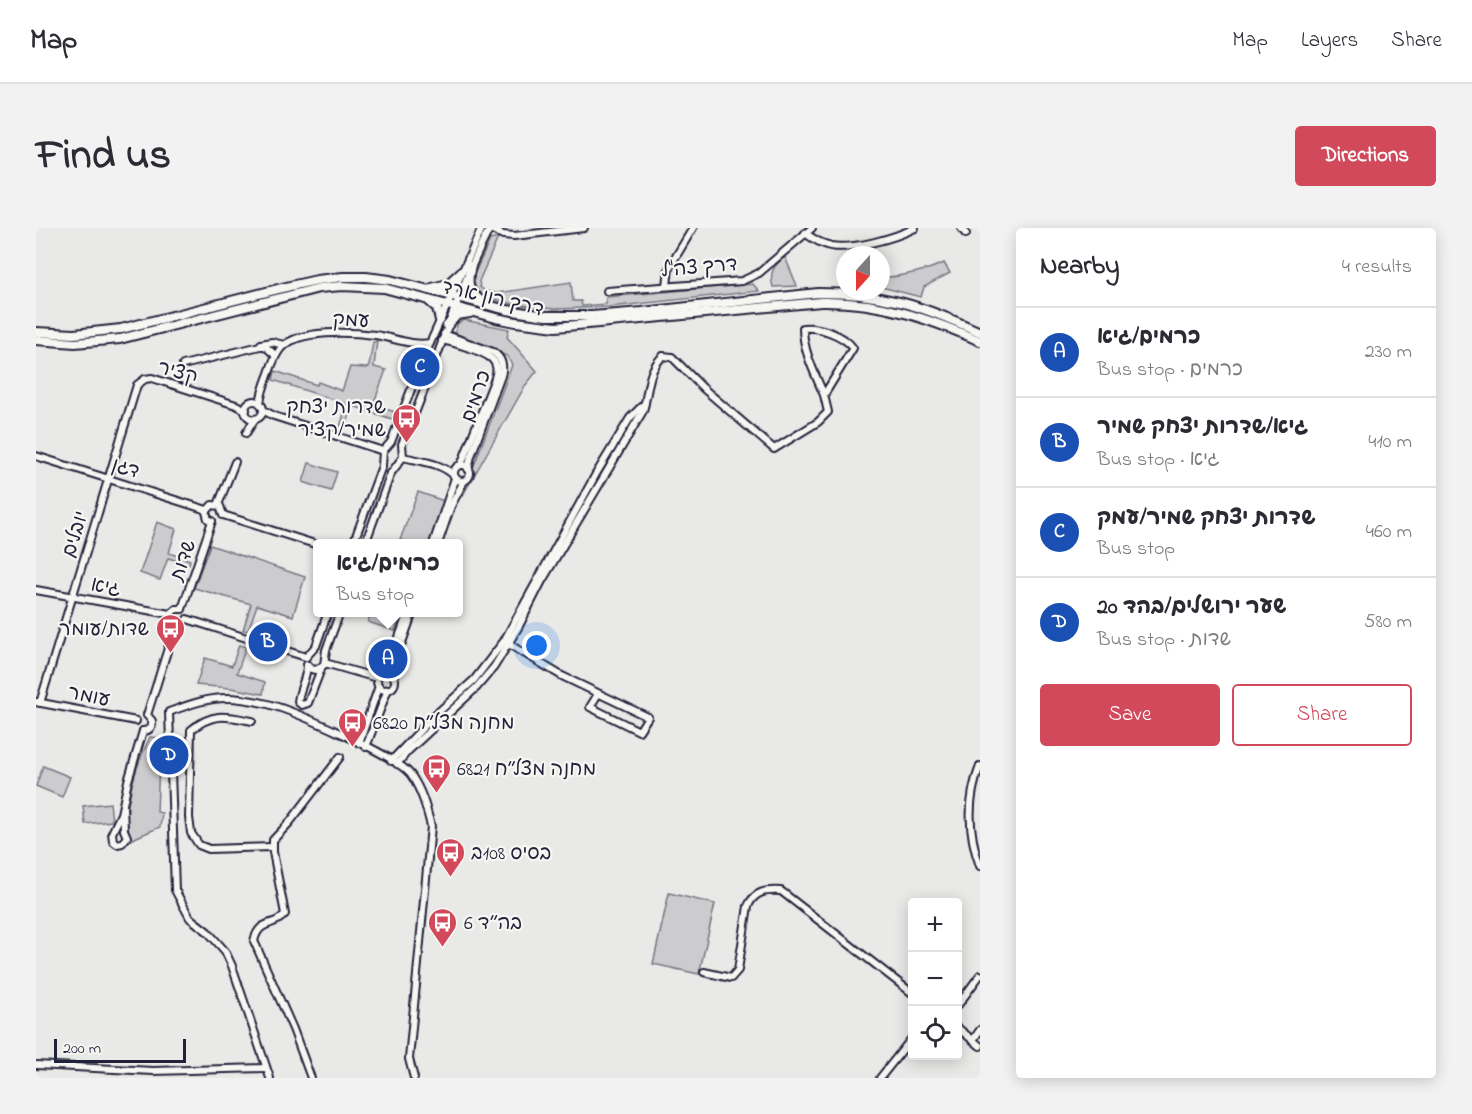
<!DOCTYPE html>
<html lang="en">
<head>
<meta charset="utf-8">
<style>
  body { margin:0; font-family:"Indie Flower","Playpen Sans Hebrew",sans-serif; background:#f2f2f3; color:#2b2b33 }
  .controls { position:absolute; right:18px; bottom:18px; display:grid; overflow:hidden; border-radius:6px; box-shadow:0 3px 15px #0003 }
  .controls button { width:54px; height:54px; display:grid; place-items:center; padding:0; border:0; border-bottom:2px solid #e1e1e2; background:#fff; color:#2b2b33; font:30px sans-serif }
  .compass { position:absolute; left:800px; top:18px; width:54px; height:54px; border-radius:50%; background:#fff; box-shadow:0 3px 15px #0003; rotate:201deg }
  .scale { position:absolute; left:18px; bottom:15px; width:132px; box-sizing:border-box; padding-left:6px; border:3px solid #22223b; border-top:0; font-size:16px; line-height:21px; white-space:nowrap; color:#22223b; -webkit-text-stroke:4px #f6f6f2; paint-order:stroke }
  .you { position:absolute; left:501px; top:418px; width:21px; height:21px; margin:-15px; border:4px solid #fff; border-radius:50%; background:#1a73e8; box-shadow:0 0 0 9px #1a73e833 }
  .badge { display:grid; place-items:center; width:39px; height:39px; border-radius:50%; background:#d1495b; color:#fff; font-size:20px; font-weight:700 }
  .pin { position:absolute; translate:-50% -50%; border:3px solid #fff; box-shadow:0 2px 6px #0006 }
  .popup { position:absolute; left:277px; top:311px; width:150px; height:78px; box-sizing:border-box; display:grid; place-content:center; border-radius:6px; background:#fff; filter:drop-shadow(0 2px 4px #0005); font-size:20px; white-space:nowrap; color:#7c7c81 }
  .popup b { font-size:22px; color:#2b2b33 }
  .popup::after { content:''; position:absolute; left:50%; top:100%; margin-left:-12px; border:12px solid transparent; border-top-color:#fff }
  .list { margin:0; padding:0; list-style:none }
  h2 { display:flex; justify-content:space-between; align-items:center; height:78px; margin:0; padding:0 24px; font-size:26px }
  h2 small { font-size:20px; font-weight:400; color:#7c7c81 }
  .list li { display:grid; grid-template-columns:39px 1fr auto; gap:18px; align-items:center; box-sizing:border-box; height:90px; padding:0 24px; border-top:2px solid #e1e1e2 }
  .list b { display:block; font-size:22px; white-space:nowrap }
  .list p { margin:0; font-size:20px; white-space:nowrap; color:#7c7c81 }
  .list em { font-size:20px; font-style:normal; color:#7c7c81 }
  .actions { display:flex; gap:12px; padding:18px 24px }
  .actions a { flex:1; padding:14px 0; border:2px solid #d1495b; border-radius:6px; text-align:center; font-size:21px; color:#d1495b }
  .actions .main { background:#d1495b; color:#fff }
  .icon { flex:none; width:33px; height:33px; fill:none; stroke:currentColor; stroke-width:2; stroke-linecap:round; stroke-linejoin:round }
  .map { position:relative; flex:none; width:944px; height:850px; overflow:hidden; border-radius:6px }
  header { display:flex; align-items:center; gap:36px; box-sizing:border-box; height:84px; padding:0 30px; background:#fff; border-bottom:2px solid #e1e1e2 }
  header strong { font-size:28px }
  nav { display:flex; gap:33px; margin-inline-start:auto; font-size:21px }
  .intro { display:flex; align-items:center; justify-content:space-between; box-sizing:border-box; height:144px; padding:0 36px }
  h1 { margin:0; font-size:42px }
  .button { padding:15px 27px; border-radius:6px; background:#d1495b; color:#fff; font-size:21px; font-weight:700 }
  main { display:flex; gap:36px; padding:0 36px }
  aside { flex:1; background:#fff; border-radius:6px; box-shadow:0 3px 15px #0003 }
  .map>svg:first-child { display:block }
  .green { fill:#ccccce; stroke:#777784; stroke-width:1.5 }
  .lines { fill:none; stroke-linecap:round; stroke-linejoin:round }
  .minor-casing { stroke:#22223b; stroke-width:10 }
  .major-casing { stroke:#22223b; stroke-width:12 }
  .minor { stroke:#f6f6f2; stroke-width:6 }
  .major { stroke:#f6f6f2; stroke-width:8 }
  .labels { text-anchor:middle; stroke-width:4.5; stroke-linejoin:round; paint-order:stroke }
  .street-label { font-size:20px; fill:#22223b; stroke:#f6f6f2 }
  .poi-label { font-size:20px; fill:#22223b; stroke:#f6f6f2; text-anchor:start }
</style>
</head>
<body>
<header>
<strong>Map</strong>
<nav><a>Map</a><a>Layers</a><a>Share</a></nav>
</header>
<div class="intro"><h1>Find us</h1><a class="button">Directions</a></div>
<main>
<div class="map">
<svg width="944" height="850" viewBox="0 0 944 850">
  <rect width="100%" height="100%" fill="#e9e9e7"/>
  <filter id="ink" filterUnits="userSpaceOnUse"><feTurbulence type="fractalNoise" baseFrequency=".0167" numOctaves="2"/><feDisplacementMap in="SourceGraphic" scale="12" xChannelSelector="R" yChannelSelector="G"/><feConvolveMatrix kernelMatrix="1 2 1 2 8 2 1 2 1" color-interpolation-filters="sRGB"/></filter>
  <g filter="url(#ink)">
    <g class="green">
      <polygon points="462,10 443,53 444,59 449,63 461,65 535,54 537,73 545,73 546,78 570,76 570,69 717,56 723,63 573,79 518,81 477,76 449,69 438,61 437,49 454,12"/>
      <path d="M 749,29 L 761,58 L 737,59 C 733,45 737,38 749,29 Z"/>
      <path d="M 908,35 L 914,45 L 888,59 L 885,69 L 845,59 L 845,50 C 867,48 888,44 908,35 Z"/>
      <polygon points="428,92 473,101 471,109 501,143 489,158 426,269 476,137 471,128 421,106 419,103 422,95"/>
      <polygon points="341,113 338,139 350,142 337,177 359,184 356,191 317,178 309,201 304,199 311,176 237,152 239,143 281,157 282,154 306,163 314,139 331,140 333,138 337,114"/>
      <polygon points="273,235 301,244 295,263 267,254"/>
      <polygon points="382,264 408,273 393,315 375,315 364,312"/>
      <polygon points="121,294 140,301 133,325 154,332 153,336 132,330 124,352 104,345"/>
      <polygon points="174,317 269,349 257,388 221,377 212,403 207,402 215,376 158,360"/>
      <polygon points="335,385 365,385 359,403 332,394"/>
      <polygon points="203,417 210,419 201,445 229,454 227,466 195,460 160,457 169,430 196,438"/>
      <path d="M 114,509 L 124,510 L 121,584 L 126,585 L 124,599 L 94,612 C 94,603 90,597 91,588 C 93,562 102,533 114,509 Z"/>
      <polygon points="7,538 34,549 26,569 0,558"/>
      <polygon points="74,575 76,593 49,596 47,578"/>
      <polygon points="633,665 679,676 663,746 617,736"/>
    </g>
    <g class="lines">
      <defs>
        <g id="minor">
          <polyline points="452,0 467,7 478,8 548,0"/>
          <polyline points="925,0 930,6"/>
          <path d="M 769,5 C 777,11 786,16 795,18 C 817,22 859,10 879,0"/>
          <polyline points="631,58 633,40 657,0"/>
          <polyline points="571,63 706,53 723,45 776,0"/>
          <path d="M 408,106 L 457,124 C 466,130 468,138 465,148 L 435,228 L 432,241"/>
          <path d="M 406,112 C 417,114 449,124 456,131 C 462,137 461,143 459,150 L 425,237"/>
          <polyline points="225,116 236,114 248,117"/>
          <polyline points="147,137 224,118 229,118 239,127"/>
          <circle cx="218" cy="182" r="9"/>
          <path d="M 224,176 C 225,165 229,155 233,145 C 236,136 239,127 245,120 C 263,101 315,104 339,107 C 358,110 376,118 394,115"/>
          <polyline points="227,182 238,188 347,223"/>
          <polyline points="210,205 219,191"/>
          <polyline points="0,228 171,282"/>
          <path d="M 367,229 C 383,233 408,235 419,249"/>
          <circle cx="426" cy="245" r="8"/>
          <polyline points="182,277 199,234"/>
          <polyline points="187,287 282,317"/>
          <polyline points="176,293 172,291 170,284 176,277 184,278 187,287"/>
          <polyline points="317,316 346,238 347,223 355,214 386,133 446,0"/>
          <path d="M 329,316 L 355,245 L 367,229 L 366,216 C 398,145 418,69 454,0"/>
          <polyline points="397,316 419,250"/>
          <polyline points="402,316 415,278 428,253"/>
          <polyline points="0,362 134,386"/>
          <polyline points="146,381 176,293"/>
          <polyline points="151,391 270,429"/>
          <polyline points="139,398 135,394 134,386 140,381 146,381"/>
          <polyline points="471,415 526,448 612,489 603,503 554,479 562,466"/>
          <polyline points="270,429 280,418 292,384"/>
          <polyline points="289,435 341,450"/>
          <path d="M 271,437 C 271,450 263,461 262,474 L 266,477 L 272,475 L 285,441"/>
          <polyline points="271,437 275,441 280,442 288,437 290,422 304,384"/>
          <polyline points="347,444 353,437 372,384"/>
          <circle cx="350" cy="453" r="9"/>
          <polyline points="357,448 359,434 377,384"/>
          <polyline points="0,474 100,493"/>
          <polyline points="4,475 101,157 109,151 116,150 200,177 210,182"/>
          <polyline points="111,487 139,398"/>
          <path d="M 216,493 C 190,488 177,484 155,502 L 153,589 L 155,605 L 163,617 L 173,621 L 237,619"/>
          <path d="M 107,503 C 113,503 117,499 116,493 L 111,487"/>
          <polyline points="323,515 343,458"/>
          <polyline points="330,519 352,461"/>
          <polyline points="355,533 398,488 438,452 468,413 560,246 594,190 609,175"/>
          <path d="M 361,536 L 372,523 L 441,459 L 458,439 L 482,400 L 506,353 L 607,183 C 613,162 611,143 627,128 L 636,129 L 668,161 L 738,221 L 782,194 L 792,184 L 788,167 L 817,120 C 808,107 782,98 767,100 C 767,123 779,146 788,167"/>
          <path d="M 944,538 C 931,571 932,605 944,638"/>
          <polyline points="87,578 88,602 91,609 86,615 81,616 77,613 76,605 85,586 92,553 107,503"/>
          <path d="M 668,744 L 695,750 L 702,742 L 712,678 C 719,663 730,662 745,663 L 876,765"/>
          <polyline points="922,777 944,747"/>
          <polyline points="922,800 944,818"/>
          <polyline points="937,812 944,802"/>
          <polyline points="0,837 117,843 230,840"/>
          <path d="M 234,850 L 196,738 L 189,723 L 172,704 L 154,690 L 139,662 L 133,484 C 152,477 170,470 191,470 C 203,470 219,473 232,476 C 258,483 360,527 375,547 C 386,563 390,579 395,598 L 373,831 L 378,850"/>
          <path d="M 275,850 L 257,801 L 218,713 C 224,690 238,700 249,686 L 237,624 L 237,612 L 254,594 L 304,529"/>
          <polyline points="844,850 876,810"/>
        </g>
        <g id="major">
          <path d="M 435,38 C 430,55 432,65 447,74"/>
          <polyline points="396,60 412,56 425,44"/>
          <polyline points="392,72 401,80 404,92"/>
          <polyline points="411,98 421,87 434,85"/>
          <path d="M 0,104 L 38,106 L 85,101 L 254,58 L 281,52 L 307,49 L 330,49 L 354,52 L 471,82 L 510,88 L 556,88 L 606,84 L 782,65 C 848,65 884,77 944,104"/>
          <path d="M 0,112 L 39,115 L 84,111 L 283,60 L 306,58 L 348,60 L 460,90 L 480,94 L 520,99 L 785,74 C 843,73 892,90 944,113"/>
        </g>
      </defs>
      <use href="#minor" class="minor-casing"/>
      <use href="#major" class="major-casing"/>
      <use href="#minor" class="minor"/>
      <use href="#major" class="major"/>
    </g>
  </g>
  <defs>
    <symbol id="bus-pin" viewBox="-11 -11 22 30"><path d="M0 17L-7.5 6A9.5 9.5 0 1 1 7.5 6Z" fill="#d1495b" stroke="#f6f6f2"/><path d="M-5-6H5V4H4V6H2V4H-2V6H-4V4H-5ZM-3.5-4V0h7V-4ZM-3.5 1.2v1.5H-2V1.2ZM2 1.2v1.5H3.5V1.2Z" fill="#fff"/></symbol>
  </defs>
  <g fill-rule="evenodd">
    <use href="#bus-pin" x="354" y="174" width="33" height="45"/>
    <use href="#bus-pin" x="118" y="384" width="33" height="45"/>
    <use href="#bus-pin" x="300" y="478" width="33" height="45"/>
    <use href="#bus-pin" x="384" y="524" width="33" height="45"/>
    <use href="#bus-pin" x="398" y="608" width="33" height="45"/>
    <use href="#bus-pin" x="390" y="678" width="33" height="45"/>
  </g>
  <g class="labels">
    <g class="street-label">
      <text transform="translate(663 38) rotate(-5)" y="7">דרך צה"ל</text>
      <text transform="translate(457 69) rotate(13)" y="7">דרך רון ארד</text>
      <text transform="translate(315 91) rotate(2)" y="7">עמק</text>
      <text transform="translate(142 143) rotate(15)" y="7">קציר</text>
      <text transform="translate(439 168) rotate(-71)" y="7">כרמים</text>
      <text transform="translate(90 239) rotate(17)" y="7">דגן</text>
      <text transform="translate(38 306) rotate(-73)" y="7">יובלים</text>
      <text transform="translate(146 332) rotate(-71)" y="7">שדות</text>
      <text transform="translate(70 358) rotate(11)" y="7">גיא</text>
      <text transform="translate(53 467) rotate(11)" y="7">עומר</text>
    </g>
    <g class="poi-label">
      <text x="350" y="185" text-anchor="end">שדרות יצחק<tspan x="350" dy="23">שמיר/קציר</tspan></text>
      <text x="113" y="407" text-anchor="end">שדות/עומר</text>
      <text x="337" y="501">מחנה מצל״ח 6820</text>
      <text x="421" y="547">מחנה מצל״ח 6821</text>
      <text x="435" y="631">בסיס 108ב</text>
      <text x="428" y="701">בה״ד 6</text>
    </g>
  </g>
</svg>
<div class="controls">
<button>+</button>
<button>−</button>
<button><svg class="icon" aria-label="locate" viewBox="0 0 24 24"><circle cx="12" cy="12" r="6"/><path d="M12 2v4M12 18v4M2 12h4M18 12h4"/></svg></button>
</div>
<svg class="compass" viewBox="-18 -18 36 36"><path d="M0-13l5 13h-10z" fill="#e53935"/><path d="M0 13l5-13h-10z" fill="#7c7c81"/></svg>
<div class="scale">200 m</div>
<div class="you"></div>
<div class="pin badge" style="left:352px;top:431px;background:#1a4fb4">A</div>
<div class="popup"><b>כרמים/גיא</b>Bus stop</div>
<div class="pin badge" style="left:232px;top:414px;background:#1a4fb4">B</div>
<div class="pin badge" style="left:384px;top:139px;background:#1a4fb4">C</div>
<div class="pin badge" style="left:133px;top:527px;background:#1a4fb4">D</div>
</div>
<aside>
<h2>Nearby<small>4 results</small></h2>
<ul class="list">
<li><span class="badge" style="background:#1a4fb4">A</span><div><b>כרמים/גיא</b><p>Bus stop · כרמים</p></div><em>230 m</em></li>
<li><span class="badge" style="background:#1a4fb4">B</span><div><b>גיא/שדרות יצחק שמיר</b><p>Bus stop · גיא</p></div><em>410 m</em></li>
<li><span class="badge" style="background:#1a4fb4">C</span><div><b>שדרות יצחק שמיר/עמק</b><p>Bus stop</p></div><em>460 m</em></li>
<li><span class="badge" style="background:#1a4fb4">D</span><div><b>שער ירושלים/בהד 20</b><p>Bus stop · שדות</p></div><em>580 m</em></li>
</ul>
<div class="actions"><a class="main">Save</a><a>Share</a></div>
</aside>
</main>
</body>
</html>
